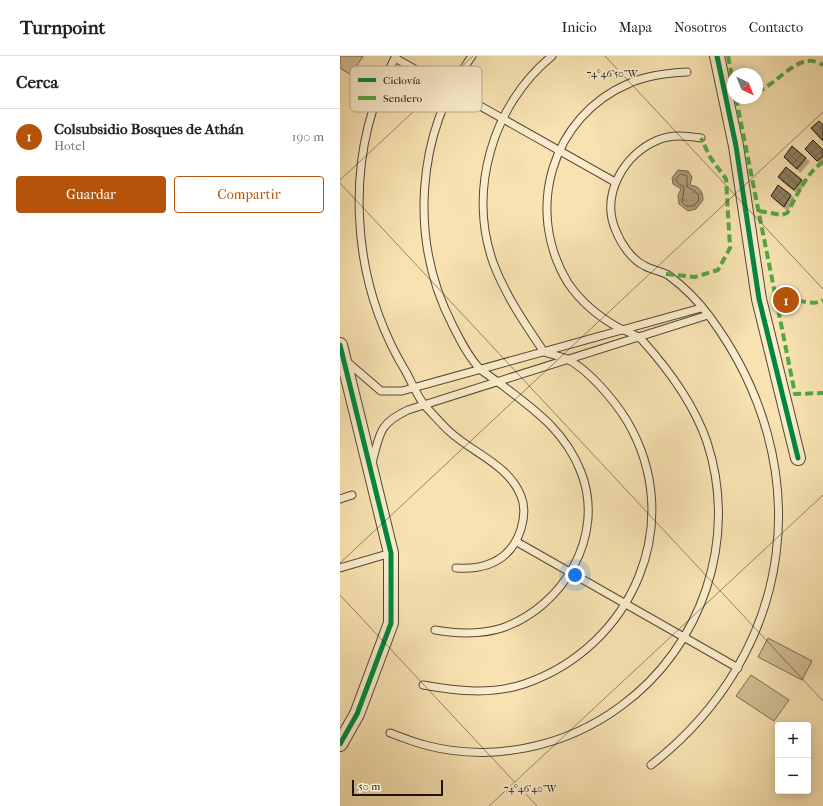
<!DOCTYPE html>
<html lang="es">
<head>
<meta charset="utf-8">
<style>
  body { margin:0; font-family:"IM FELL French Canon",serif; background:#f6f6f6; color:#222 }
  .controls { position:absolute; right:12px; bottom:12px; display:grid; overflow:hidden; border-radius:4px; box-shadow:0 2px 10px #0003 }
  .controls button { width:36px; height:36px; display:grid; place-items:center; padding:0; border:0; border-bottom:1px solid #e0e0e0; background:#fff; color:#222; font:20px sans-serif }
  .compass { position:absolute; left:387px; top:12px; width:36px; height:36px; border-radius:50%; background:#fff; box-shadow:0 2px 10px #0003; rotate:137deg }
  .scale { position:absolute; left:12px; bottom:10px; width:91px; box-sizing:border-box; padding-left:4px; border:2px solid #1e140b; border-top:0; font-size:11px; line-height:14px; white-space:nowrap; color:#1e140b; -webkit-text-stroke:3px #faeccc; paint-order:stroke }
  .you { position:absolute; left:235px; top:519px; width:14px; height:14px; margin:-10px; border:3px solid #fff; border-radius:50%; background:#1a73e8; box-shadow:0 0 0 6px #1a73e833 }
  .badge { display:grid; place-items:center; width:26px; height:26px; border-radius:50%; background:#b45309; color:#fff; font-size:13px; font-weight:700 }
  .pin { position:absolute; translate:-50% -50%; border:2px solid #fff; box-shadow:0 1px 4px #0006 }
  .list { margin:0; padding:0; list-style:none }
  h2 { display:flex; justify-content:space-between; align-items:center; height:52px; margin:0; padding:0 16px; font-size:17px }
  h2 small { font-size:13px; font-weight:400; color:#767676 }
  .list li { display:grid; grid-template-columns:26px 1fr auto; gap:12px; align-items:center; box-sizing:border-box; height:56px; padding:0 16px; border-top:1px solid #e0e0e0 }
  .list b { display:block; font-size:15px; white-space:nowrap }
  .list p { margin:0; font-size:13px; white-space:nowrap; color:#767676 }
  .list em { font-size:13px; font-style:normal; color:#767676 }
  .actions { display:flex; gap:8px; padding:12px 16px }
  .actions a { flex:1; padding:9px 0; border:1px solid #b45309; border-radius:4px; text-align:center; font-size:14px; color:#b45309 }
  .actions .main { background:#b45309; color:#fff }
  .map { position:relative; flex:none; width:483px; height:750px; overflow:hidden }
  header { display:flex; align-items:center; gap:24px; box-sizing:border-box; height:56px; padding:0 20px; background:#fff; border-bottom:1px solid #e0e0e0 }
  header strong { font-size:19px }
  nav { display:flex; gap:22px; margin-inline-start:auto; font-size:14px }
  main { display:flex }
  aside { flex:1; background:#fff }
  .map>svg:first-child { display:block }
  .garden { fill:#d3bf95; stroke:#786a50 }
  .water { fill:url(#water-ripples); stroke:#74664d }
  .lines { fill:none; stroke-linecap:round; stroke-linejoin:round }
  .shore { stroke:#665842; stroke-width:1 }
  .building { fill:url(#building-cross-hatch); stroke:#1e140b; filter:url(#shadow) }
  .service-casing { stroke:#544834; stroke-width:9 }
  .minor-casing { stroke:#544834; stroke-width:16 }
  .service { stroke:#faeccc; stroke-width:7 }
  .minor { stroke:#faeccc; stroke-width:14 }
  .quiet { stroke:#52a841; stroke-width:4; stroke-dasharray:8 4; stroke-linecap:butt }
  .cycleway-casing { stroke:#faeccc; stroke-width:8 }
  .cycleway { stroke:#00873e; stroke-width:5 }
  .ticks { fill:none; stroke:#1e140b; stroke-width:1; stroke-opacity:0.45 }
  .key { fill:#faeccc; stroke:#b8ab92; stroke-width:1 }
  .key-label { font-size:11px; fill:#1e140b }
  .ticks-label { font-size:10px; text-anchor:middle; fill:#1e140b; stroke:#faeccc; stroke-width:3.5; stroke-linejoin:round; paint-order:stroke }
</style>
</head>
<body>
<header>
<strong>Turnpoint</strong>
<nav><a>Inicio</a><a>Mapa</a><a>Nosotros</a><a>Contacto</a></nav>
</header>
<main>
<aside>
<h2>Cerca<small></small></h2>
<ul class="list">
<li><span class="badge">1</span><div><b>Colsubsidio Bosques de Athán</b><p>Hotel</p></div><em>190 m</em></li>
</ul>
<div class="actions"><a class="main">Guardar</a><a>Compartir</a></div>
</aside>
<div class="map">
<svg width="483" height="750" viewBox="0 0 483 750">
  <defs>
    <pattern id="water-ripples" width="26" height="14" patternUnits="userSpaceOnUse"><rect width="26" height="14" fill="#ae9c79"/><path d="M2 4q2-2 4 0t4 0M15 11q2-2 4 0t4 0" fill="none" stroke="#8d7e61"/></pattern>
    <pattern id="building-cross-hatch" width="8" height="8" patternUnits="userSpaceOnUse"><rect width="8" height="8" fill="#8f7f61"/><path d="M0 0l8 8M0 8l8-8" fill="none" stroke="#74674e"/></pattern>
    <filter id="shadow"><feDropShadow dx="3.5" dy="3.5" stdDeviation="0" flood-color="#0004"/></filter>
  </defs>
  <rect width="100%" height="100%" fill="#f8e2b1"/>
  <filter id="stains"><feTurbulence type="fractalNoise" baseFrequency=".005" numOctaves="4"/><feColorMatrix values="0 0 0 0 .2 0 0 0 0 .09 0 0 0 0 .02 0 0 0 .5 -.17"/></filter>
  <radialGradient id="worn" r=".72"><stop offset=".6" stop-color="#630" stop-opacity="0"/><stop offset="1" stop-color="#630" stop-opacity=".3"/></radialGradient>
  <g class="garden">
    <polygon points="0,0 23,0 11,19 0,12"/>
    <polygon points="428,582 472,605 462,624 418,601"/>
    <polygon points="411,619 449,644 434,665 396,640"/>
  </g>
  <path class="water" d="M 338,114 L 348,115 L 352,121 L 350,129 C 359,130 363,135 363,144 L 356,153 L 348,155 L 339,148 L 338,139 L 341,133 L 333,128 L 332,122 Z"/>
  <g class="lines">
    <path class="shore" d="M 341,118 L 347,120 L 347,130 C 353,136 361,135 358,146 L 352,150 L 346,150 L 342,146 L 344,132 L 338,127 L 336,123 Z"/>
  </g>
  <g class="building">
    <polygon points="479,65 483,69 483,85 471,72"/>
    <polygon points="473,84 483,94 483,100 477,105 465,93"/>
    <polygon points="452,90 466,102 457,113 444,101"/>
    <polygon points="446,111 462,124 454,134 438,121"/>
    <polygon points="438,129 451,139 444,151 431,140"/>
  </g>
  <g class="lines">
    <defs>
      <g id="service">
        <path d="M 56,0 C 2,97 9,222 66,316 C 72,327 78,342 86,351 C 94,359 101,368 110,376 C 133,397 169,409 181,440 C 185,450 184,463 181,473 C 171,504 147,514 116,512"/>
        <polyline points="55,2 275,126"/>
        <polyline points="6,305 41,335 62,335 361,252"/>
        <path d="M 32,407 C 40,378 38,368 68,354 L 368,259"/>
        <polyline points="0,443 12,439"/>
        <polyline points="177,486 398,612"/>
        <polyline points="0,512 51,497"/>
        <path d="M 95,574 C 118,578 140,579 162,572 C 223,551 266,480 241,416 C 225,375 196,355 162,329 C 155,324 148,319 141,314 C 129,302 120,284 113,270 C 69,185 75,78 132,0"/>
        <path d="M 83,629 C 117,635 151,639 184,628 C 293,591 347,466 287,365 C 275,345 248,313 227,303 C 219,300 211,298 204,296 C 185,268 166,240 154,209 C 127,136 152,49 212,0"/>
        <path d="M 50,677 C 62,681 73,686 85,689 C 152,707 226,691 281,650 C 362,591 399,483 367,386 C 354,348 329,314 302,284 C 296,278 287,276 279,272 C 259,261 241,246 228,227 C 184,155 211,60 290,27 C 308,19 327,17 347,16"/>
        <path d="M 311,709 C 457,595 479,409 370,261 C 359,246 343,230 328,219 C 321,215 312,214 305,210 C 292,204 281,188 276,175 C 260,139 284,98 318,84 C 332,78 347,80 361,82"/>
      </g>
      <g id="minor">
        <polyline points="377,0 396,90 419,243 458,402"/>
        <polyline points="0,289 51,497 51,567 17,658 0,688"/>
      </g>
    </defs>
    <use href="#service" class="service-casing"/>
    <use href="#minor" class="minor-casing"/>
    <use href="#service" class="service"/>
    <use href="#minor" class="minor"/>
    <g class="quiet">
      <polyline points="388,0 393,26"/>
      <path d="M 417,36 C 433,30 452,6 468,5 C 472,4 479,7 483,9"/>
      <polyline points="396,42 455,338 483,337"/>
      <path d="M 419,155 L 442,159 L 447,157 C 458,139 465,118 483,106"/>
      <polyline points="326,218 355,221 378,214 390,192 386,123 370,101 361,82"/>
      <path d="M 435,238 C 449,240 471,252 483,244"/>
    </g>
    <defs>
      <g id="cycleway">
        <polyline points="377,0 396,90 419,243 458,402"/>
        <polyline points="0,289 51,497 51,567 17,658 0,688"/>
      </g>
    </defs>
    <use href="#cycleway" class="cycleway-casing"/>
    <use href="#cycleway" class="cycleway"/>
  </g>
  <path class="ticks" d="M 265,0 L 483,233M 0,124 L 133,0M 0,127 L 483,645M 0,507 L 483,56M 0,539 L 197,750M 149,750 L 483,439"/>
  <rect x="10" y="10" width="132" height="46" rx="6" class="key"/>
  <rect x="18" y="22" width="18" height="4" fill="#00873e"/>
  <rect x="18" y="40" width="18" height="4" fill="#52a841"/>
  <g class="key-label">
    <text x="43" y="28">Ciclovía</text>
    <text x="43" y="46">Sendero</text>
  </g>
  <g class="ticks-label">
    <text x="272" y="21">74°46'50"W</text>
    <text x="190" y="736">74°46'40"W</text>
  </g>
  <rect width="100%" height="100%" filter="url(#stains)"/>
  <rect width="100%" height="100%" fill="url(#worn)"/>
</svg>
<div class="controls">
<button>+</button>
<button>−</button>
</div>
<svg class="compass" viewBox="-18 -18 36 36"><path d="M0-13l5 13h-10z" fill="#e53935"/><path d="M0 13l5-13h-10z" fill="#767676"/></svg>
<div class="scale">50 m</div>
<div class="you"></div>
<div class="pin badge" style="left:446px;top:244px">1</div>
</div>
</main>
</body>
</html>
